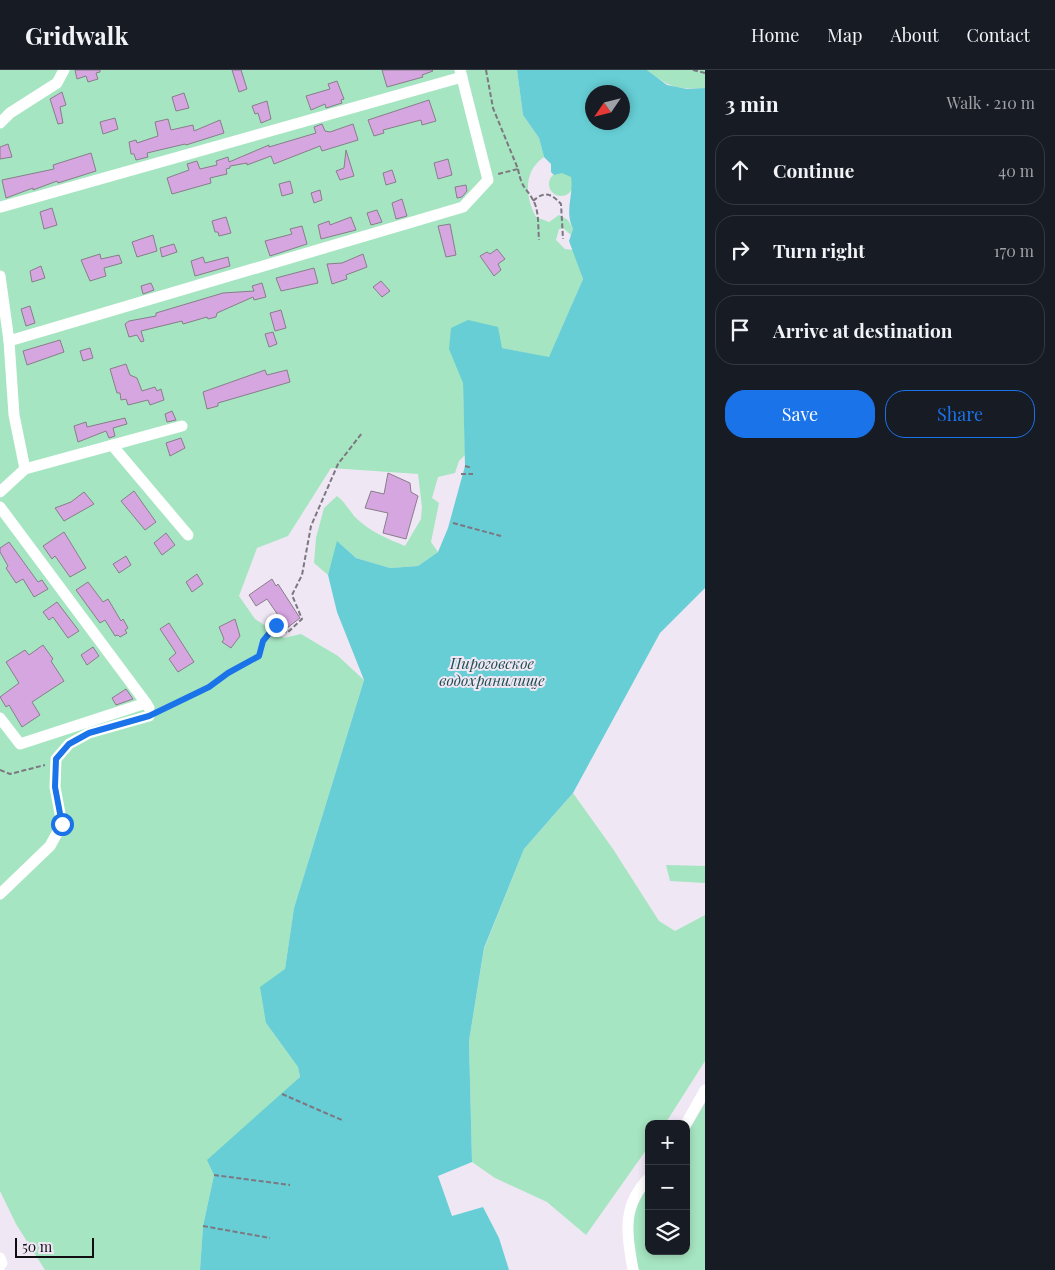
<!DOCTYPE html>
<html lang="en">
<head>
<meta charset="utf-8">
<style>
  body { margin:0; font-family:"Playfair Display",serif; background:#20242c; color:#f1f3f6 }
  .controls { position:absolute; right:15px; bottom:15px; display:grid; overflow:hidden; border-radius:10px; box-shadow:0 2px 8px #0003 }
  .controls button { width:45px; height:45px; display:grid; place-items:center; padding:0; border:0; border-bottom:1px solid #363941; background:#171b24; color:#f1f3f6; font:25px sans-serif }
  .compass { position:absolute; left:585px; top:15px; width:45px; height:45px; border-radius:50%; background:#171b24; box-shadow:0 2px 8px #0003; rotate:235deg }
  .scale { position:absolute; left:15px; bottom:12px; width:79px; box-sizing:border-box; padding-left:5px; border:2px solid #100e12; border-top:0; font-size:14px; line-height:18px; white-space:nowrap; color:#100e12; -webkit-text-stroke:4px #efe7f4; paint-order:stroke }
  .stop { position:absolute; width:15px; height:15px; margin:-11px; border:4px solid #1a73e8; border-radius:50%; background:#fff }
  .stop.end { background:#1a73e8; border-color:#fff; box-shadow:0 1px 5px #0008 }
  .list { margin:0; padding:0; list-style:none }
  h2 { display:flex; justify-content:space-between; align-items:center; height:65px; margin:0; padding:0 20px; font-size:21px }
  h2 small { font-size:16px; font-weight:400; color:#9ea1a6 }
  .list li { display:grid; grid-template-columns:32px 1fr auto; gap:15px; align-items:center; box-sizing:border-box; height:70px; margin:0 10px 10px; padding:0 10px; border:1px solid #363941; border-radius:20px }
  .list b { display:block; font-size:19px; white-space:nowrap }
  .list em { font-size:16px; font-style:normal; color:#9ea1a6 }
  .actions { display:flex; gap:10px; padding:15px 20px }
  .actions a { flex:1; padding:11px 0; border:1px solid #1a73e8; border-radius:20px; text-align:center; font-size:18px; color:#1a73e8 }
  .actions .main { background:#1a73e8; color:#fff }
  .icon { flex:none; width:28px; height:28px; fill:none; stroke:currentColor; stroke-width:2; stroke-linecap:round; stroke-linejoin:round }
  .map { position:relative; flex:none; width:705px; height:1200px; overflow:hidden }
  header { display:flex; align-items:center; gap:30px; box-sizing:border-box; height:70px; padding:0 25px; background:#171b24; border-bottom:1px solid #363941 }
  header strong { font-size:24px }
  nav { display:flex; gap:28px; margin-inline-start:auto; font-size:18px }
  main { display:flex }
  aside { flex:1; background:#171b24 }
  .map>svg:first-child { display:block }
  .green { fill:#a6e5c1 }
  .water { fill:#67ced5; fill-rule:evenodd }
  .building { fill:#d6a6e0; stroke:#877e89 }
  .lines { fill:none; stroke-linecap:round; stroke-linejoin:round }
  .path { stroke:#7c7780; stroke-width:2; stroke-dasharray:5 2.5; stroke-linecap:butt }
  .minor { stroke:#fff; stroke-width:11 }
  .route { stroke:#1a73e8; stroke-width:6 }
  .labels { text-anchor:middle; stroke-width:4; stroke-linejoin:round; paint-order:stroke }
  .water-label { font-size:15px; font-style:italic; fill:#1f4d50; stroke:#efe7f4 }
</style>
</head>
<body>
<header>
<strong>Gridwalk</strong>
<nav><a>Home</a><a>Map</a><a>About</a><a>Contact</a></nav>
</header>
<main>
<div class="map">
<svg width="705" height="1200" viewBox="0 0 705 1200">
  <rect width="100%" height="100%" fill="#efe7f4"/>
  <g class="green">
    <path d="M 0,0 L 517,0 L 523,45 L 539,68 L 544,87 C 523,101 525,127 536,147 L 549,152 L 559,145 L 568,150 L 573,159 L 571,165 L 563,158 L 559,159 L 556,170 L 565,179 L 573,180 L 583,209 L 549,288 L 502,278 L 456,285 L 463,313 L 465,385 L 459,391 L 455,403 L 438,407 L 432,428 L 439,433 L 431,472 L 438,482 L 418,496 L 390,498 L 356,488 L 338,472 L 328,505 L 314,493 L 316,468 L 324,438 L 337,426 C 346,433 350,442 357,449 C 371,462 388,469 405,476 L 421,449 L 422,437 L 418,404 L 331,398 L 288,466 L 257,478 L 239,526 L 255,549 L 284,568 L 301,564 L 338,586 L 364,610 L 294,838 L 285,899 L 266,953 L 298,997 L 300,1007 L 282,1024 L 214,1105 L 203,1156 L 200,1200 L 45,1200 L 16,1154 L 0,1121 Z"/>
    <path d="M 647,0 L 705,0 L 705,18 C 676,20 669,17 647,0 Z"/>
    <circle cx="561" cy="114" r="12"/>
    <polygon points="573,723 613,779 659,851 675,861 705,845 705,991 665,1054 649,1054 649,1076 586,1165 547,1132 495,1108 472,1092 469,971 484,879 524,779"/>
    <polygon points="666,795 705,796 705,813 670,811"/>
    <polygon points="705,1033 705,1200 639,1200 634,1181 631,1149 646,1117 649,1116 649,1181 686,1181 686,1065"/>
  </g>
  <path class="water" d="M 517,0 L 647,0 L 667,15 L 687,19 L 705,18 L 705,518 L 660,563 L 573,723 L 524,779 L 484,878 L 469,971 L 472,1092 L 438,1106 L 452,1146 L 483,1137 L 499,1168 L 509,1200 L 200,1200 L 203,1156 L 214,1105 L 207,1090 L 300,1007 L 298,997 L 266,953 L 260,917 L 285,899 L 294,838 L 364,610 L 337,542 L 328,505 L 337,471 L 356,488 L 390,498 L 418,496 L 438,482 L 448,458 L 465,396 L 463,313 L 449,279 L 451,258 L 468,250 L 498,257 L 502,278 L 549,287 L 583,209 L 569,171 L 573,159 C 564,141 574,125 571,107 L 562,103 L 554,105 L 551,102 L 551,94 L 544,87 L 539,68 L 523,45 ZM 592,22 L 622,22 L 622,52 L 592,52 Z"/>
  <g class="building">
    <polygon points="75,0 100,0 100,2 96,3 98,9 88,12 86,6 77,9"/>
    <polygon points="232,0 241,0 247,19 239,22"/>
    <polygon points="382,0 432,0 433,1 422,5 423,7 387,17"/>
    <polygon points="337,11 344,29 341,30 342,33 326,38 325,34 311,40 306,26 330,19 328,14"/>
    <polygon points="62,22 66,35 60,37 63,53 58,54 50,29"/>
    <polygon points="184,23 189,38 176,41 172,27"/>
    <polygon points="429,30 436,51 422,55 421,50 383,60 384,63 374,66 368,50"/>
    <polygon points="267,31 271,49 261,53 258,43 255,44 252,36"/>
    <polygon points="115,48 118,59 103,64 100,52"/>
    <polygon points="168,49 171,60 193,55 194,61 220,50 224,63 186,75 185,74 147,83 148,87 136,90 134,84 131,84 129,72 136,70 137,73 158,66 155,52"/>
    <polygon points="322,54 325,61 330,62 353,54 358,70 322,81 320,76 274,94 271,86 247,95 247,93 230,96 230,98 226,99 227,104 210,108 211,113 172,124 167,108 189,100 187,94 197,91 200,99 217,95 216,91 228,87 229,92 269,75 269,77 316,63 314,57"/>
    <polygon points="8,74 12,87 0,89 0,77"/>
    <polygon points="346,80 354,106 340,110 336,101 344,98"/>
    <polygon points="91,83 96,101 58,113 57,111 33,120 33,118 6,128 2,110 54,99 53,95"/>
    <polygon points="448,89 452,105 438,109 434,93"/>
    <polygon points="392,100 396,112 386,115 383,103"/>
    <polygon points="290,111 293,123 282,126 279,114"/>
    <polygon points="466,115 467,121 462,127 457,128 455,117"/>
    <polygon points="320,120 322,130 314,133 311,123"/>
    <polygon points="402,129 407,146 396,149 392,133"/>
    <polygon points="52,138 57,155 44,159 40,142"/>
    <polygon points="377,140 382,152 371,155 367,143"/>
    <polygon points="226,147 231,163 219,166 218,162 215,162 212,151"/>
    <polygon points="351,147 356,160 321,169 318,155 329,151 330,155"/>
    <polygon points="450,154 456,185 446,187 438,156"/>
    <polygon points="302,156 307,174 270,186 265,171 292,164 290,159"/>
    <polygon points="153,165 157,181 137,187 132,172"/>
    <polygon points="174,174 177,182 162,187 160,178"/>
    <polygon points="497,179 505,189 498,194 501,200 494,206 480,186 487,182 490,184"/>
    <polygon points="100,184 101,189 119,185 122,193 104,198 106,206 90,211 81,190"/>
    <polygon points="363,184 367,197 346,205 347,209 332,214 327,194 342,193"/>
    <polygon points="203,187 205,193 228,187 230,196 195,206 191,191"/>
    <polygon points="41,196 45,208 32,212 30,201"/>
    <polygon points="314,198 318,213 281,221 276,208"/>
    <polygon points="381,211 390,221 382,227 373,217"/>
    <polygon points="151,213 154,220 143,224 141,216"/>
    <polygon points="262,213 266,227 254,230 253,227 217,243 216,247 208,249 207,247 183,254 182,251 141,261 144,271 141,272 137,265 129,267 125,254 129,251 156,246 156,243 223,223 254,221 252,216"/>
    <polygon points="30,236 35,253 26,256 21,239"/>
    <polygon points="281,240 286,258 275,261 270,243"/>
    <polygon points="273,262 277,274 269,277 265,264"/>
    <polygon points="60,270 64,282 27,295 23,281"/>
    <polygon points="90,278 93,288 83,291 80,281"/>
    <polygon points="126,294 130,305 137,308 142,321 155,317 157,321 161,319 164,330 150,335 148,330 128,335 126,329 121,330 120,323 117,323 110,299"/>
    <polygon points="265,300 267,305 287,300 290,312 218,333 218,336 207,339 203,322"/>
    <polygon points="172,341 176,350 167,352 165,344"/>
    <polygon points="125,348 127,354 113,358 115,366 109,368 106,361 78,372 74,356 86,352 87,357"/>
    <polygon points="181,368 185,378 170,386 166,373"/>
    <polygon points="388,403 410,413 411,422 418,426 406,469 383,463 388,443 365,438 371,421 384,424"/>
    <polygon points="134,421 156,452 145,460 121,431"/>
    <polygon points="84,422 94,434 64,451 55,438 71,432"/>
    <polygon points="64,462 86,498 70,507 55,486 52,489 43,476"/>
    <polygon points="166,463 175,475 162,485 154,473"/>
    <polygon points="9,472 38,512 42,510 48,519 34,527 23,509 16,513 6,498 8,496 0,482 0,478"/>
    <polygon points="126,486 131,495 119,503 113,494"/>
    <polygon points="197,504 203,514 192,522 186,512"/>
    <polygon points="272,509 276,516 278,514 300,548 287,558 267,529 256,536 249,525"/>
    <polygon points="88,512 103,532 108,529 121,551 123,549 128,558 125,560 127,563 120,567 118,565 115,566 105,550 100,553 76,520"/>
    <polygon points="57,532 79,561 68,568 53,547 49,550 43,542"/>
    <polygon points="235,549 240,566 231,578 222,572 224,569 219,557"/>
    <polygon points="169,553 194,592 178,602 169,589 176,583 160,559"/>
    <polygon points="43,575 53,589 51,591 64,611 32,632 40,645 22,657 9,635 6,637 0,627 19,613 6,592 25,580 29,585"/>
    <polygon points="93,577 99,586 87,595 81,585"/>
    <polygon points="126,619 133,629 116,635 112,628"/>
  </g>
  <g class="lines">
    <g class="path">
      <polyline points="486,0 493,38 518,99 498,104"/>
      <polyline points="693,0 705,3"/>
      <path d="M 518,99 C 522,121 528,118 535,134 C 539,145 538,158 539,170"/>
      <path d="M 533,131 C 544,121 551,123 561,134 L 563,169"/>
      <polyline points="465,396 472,398"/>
      <polyline points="461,404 473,404"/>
      <polyline points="453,453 501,466"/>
      <polyline points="160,641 209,617 228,603 259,586 263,571 276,555 287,563 302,549 292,525 302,505 311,456 338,394 362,363"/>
      <polyline points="0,700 10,704 45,695"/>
      <polyline points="282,1024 344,1051"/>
      <polyline points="214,1105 290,1115"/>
      <polyline points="203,1156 270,1168"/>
    </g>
    <g class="minor">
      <polyline points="0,53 10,43 57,13 64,0"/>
      <polyline points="1,137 462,7"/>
      <polyline points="0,206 9,271 14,345 25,399 182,356"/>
      <polyline points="9,271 463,137 488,110 460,0"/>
      <polyline points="112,375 188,465"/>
      <polyline points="0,422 25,399"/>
      <polyline points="0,437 146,633"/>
      <polyline points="0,648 20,674 146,633 149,638"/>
      <polyline points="0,824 50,776 62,754 55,717 56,689 69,674 89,663 149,646"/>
      <polyline points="686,1054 705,1020"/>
      <polyline points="0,1188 2,1193 0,1196"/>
      <path d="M 633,1200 C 627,1164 621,1136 649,1108"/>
    </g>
  </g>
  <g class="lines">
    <polyline class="route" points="62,754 55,717 56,689 69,674 89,663 149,646 209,617 228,603 259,586 263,571 276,555"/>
  </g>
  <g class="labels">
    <g class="water-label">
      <text x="492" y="599">Пироговское<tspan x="492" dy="17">водохранилище</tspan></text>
    </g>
  </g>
</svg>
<div class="controls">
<button>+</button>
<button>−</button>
<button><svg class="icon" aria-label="layers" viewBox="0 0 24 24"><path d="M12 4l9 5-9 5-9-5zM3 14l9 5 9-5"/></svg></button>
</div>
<svg class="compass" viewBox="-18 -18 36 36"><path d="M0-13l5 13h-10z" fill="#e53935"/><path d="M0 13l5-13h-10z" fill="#9ea1a6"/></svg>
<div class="scale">50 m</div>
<div class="stop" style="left:62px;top:754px"></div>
<div class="stop end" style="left:276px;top:555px"></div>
</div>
<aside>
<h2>3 min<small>Walk · 210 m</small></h2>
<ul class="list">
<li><svg class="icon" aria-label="ahead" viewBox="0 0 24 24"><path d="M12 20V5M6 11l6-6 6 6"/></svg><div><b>Continue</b></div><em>40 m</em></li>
<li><svg class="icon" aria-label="right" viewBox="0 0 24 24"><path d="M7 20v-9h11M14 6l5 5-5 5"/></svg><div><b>Turn right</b></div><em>170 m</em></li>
<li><svg class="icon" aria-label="arrive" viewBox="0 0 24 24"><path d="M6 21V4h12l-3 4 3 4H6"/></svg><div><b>Arrive at destination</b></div></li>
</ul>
<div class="actions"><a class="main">Save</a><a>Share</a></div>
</aside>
</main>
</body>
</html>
